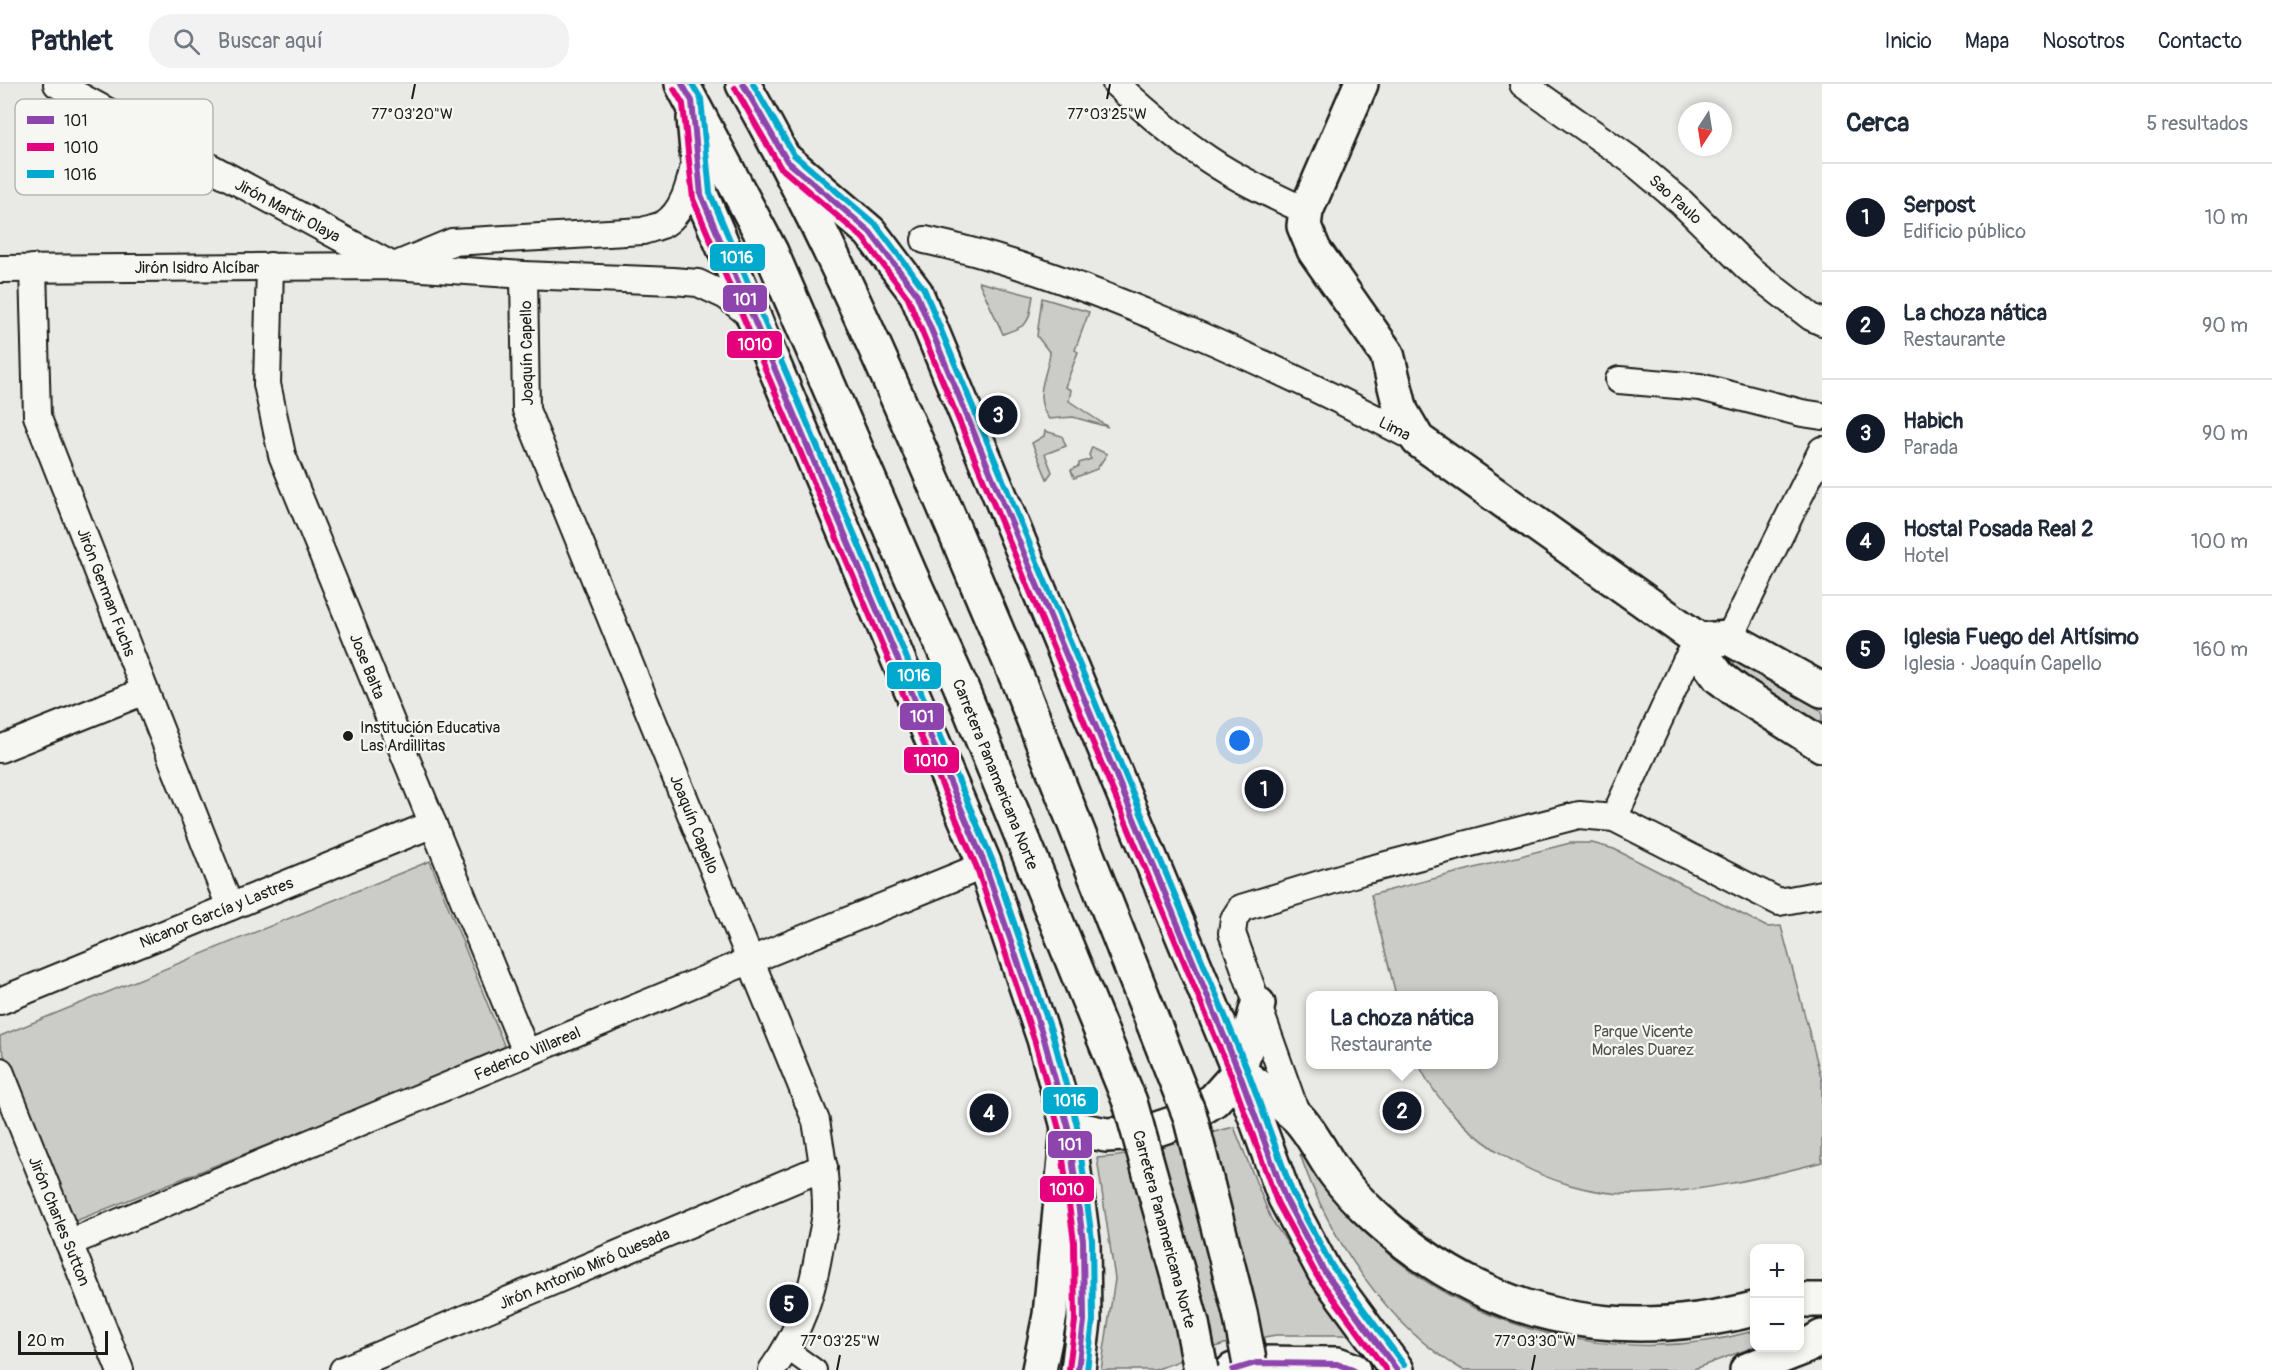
<!DOCTYPE html>
<html lang="es">
<head>
<meta charset="utf-8">
<style>
  body { margin:0; font-family:Pangolin,sans-serif; background:#f2f2f3; color:#1f2937 }
  .controls { position:absolute; right:18px; bottom:18px; display:grid; overflow:hidden; border-radius:12px; box-shadow:0 3px 9px #0003 }
  .controls button { width:54px; height:54px; display:grid; place-items:center; padding:0; border:0; border-bottom:2px solid #e0e1e3; background:#fff; color:#1f2937; font:30px sans-serif }
  .compass { position:absolute; left:1678px; top:18px; width:54px; height:54px; border-radius:50%; background:#fff; box-shadow:0 3px 9px #0003; rotate:192deg }
  .scale { position:absolute; left:18px; bottom:15px; width:90px; box-sizing:border-box; padding-left:6px; border:3px solid #1c1c1c; border-top:0; font-size:16px; line-height:21px; white-space:nowrap; color:#1c1c1c; -webkit-text-stroke:4px #f6f6f2; paint-order:stroke }
  .you { position:absolute; left:1240px; top:657px; width:21px; height:21px; margin:-15px; border:4px solid #fff; border-radius:50%; background:#1a73e8; box-shadow:0 0 0 9px #1a73e833 }
  .badge { display:grid; place-items:center; width:39px; height:39px; border-radius:50%; background:#111827; color:#fff; font-size:20px; font-weight:700 }
  .pin { position:absolute; translate:-50% -50%; border:3px solid #fff; box-shadow:0 2px 6px #0006 }
  .popup { position:absolute; left:1306px; top:907px; width:192px; height:78px; box-sizing:border-box; display:grid; place-content:center; border-radius:12px; background:#fff; filter:drop-shadow(0 2px 4px #0005); font-size:20px; white-space:nowrap; color:#747a83 }
  .popup b { font-size:22px; color:#1f2937 }
  .popup::after { content:''; position:absolute; left:50%; top:100%; margin-left:-12px; border:12px solid transparent; border-top-color:#fff }
  .list { margin:0; padding:0; list-style:none }
  h2 { display:flex; justify-content:space-between; align-items:center; height:78px; margin:0; padding:0 24px; font-size:26px }
  h2 small { font-size:20px; font-weight:400; color:#747a83 }
  .list li { display:grid; grid-template-columns:39px 1fr auto; gap:18px; align-items:center; box-sizing:border-box; height:108px; padding:0 24px; border-top:2px solid #e0e1e3 }
  .list b { display:block; font-size:22px; white-space:nowrap }
  .list p { margin:0; font-size:20px; white-space:nowrap; color:#747a83 }
  .list em { font-size:20px; font-style:normal; color:#747a83 }
  .icon { flex:none; width:33px; height:33px; fill:none; stroke:currentColor; stroke-width:2; stroke-linecap:round; stroke-linejoin:round }
  .map { position:relative; flex:none; width:1822px; height:1286px; overflow:hidden }
  header { display:flex; align-items:center; gap:36px; box-sizing:border-box; height:84px; padding:0 30px; background:#fff; border-bottom:2px solid #e0e1e3 }
  header strong { font-size:28px }
  nav { display:flex; gap:33px; margin-inline-start:auto; font-size:21px }
  .search { width:420px; height:54px; background:#f2f2f3; display:flex; align-items:center; gap:15px; box-sizing:border-box; padding:0 21px; border-radius:24px; color:#747a83; font-size:22px }
  main { display:flex }
  aside { flex:1; background:#fff }
  .map>svg:first-child { display:block }
  .green { fill:#cbcbc7; stroke:#747472; stroke-width:1.5 }
  .lines { fill:none; stroke-linecap:round; stroke-linejoin:round }
  .pedestrian-casing { stroke:#1c1c1c; stroke-width:24 }
  .minor-casing { stroke:#1c1c1c; stroke-width:30 }
  .tertiary-casing { stroke:#1c1c1c; stroke-width:38 }
  .secondary-casing { stroke:#1c1c1c; stroke-width:38 }
  .primary-casing { stroke:#1c1c1c; stroke-width:38 }
  .motorway-casing { stroke:#1c1c1c; stroke-width:38 }
  .pedestrian { stroke:#f6f6f2; stroke-width:20 }
  .minor { stroke:#f6f6f2; stroke-width:26 }
  .tertiary { stroke:#f6f6f2; stroke-width:33 }
  .secondary { stroke:#f6f6f2; stroke-width:33 }
  .primary { stroke:#f6f6f2; stroke-width:33 }
  .motorway { stroke:#f6f6f2; stroke-width:33 }
  .motorway-bridge-casing { stroke:#1c1c1c; stroke-width:38; stroke-linecap:butt }
  .motorway-bridge { stroke:#f6f6f2; stroke-width:33 }
  .bus-1-casing { stroke:#f6f6f2; stroke-width:10 }
  .bus-2-casing { stroke:#f6f6f2; stroke-width:10 }
  .bus-3-casing { stroke:#f6f6f2; stroke-width:10 }
  .bus-1 { stroke:#8e44ad; stroke-width:6 }
  .bus-2 { stroke:#e5007d; stroke-width:6 }
  .bus-3 { stroke:#00a9ce; stroke-width:6 }
  .ticks { fill:none; stroke:#1c1c1c; stroke-width:2 }
  .poi-dot { fill:#1c1c1c; stroke:#f6f6f2; stroke-width:2 }
  .labels { text-anchor:middle; stroke-width:4.5; stroke-linejoin:round; paint-order:stroke }
  .street-label { font-size:16px; fill:#1c1c1c; stroke:#f6f6f2 }
  .poi-label { font-size:16px; fill:#1c1c1c; stroke:#f6f6f2; text-anchor:start }
  .park-label { font-size:16px; fill:#51514f; stroke:#f6f6f2 }
  .key { fill:#f6f6f2; stroke:#b5b5b2; stroke-width:1.5 }
  .key-label { font-size:16px; fill:#1c1c1c }
  .ticks-label { font-size:15px; text-anchor:middle; fill:#1c1c1c; stroke:#f6f6f2; stroke-width:4.5; stroke-linejoin:round; paint-order:stroke }
  .line-badge { stroke:#f6f6f2; stroke-width:2 }
  .badge-label { font-size:16px; text-anchor:middle; font-weight:bold; fill:#fff }
</style>
</head>
<body>
<header>
<strong>Pathlet</strong>
<div class="search"><svg class="icon" aria-label="search" viewBox="0 0 24 24"><circle cx="10" cy="10" r="6"/><path d="M15 15l6 6"/></svg>Buscar aquí</div>
<nav><a>Inicio</a><a>Mapa</a><a>Nosotros</a><a>Contacto</a></nav>
</header>
<main>
<div class="map">
<svg width="1822" height="1286" viewBox="0 0 1822 1286">
  <rect width="100%" height="100%" fill="#e9e9e5"/>
  <filter id="ink" filterUnits="userSpaceOnUse"><feTurbulence type="fractalNoise" baseFrequency=".0167" numOctaves="2"/><feDisplacementMap in="SourceGraphic" scale="12" xChannelSelector="R" yChannelSelector="G"/><feConvolveMatrix kernelMatrix="1 2 1 2 8 2 1 2 1" color-interpolation-filters="sRGB"/></filter>
  <g filter="url(#ink)">
    <g class="green">
      <path d="M 979,198 L 1033,212 C 1028,241 1030,240 1003,250 Z"/>
      <path d="M 1042,214 L 1089,228 L 1075,266 L 1078,268 L 1065,303 L 1071,306 L 1069,317 L 1108,343 L 1073,333 L 1049,335 C 1032,312 1047,293 1050,269 L 1037,252 Z"/>
      <polygon points="1045,347 1062,352 1066,362 1045,370 1052,388 1047,395 1032,359 1044,352"/>
      <polygon points="1092,363 1107,370 1097,385 1074,394 1071,386 1079,382 1079,379 1091,375 1089,371"/>
      <polygon points="1730,574 1822,627 1822,649 1723,579"/>
      <path d="M 1570,759 L 1592,759 L 1614,765 L 1767,843 L 1781,842 L 1822,996 L 1822,1078 C 1761,1094 1698,1109 1634,1110 C 1550,1111 1456,1057 1419,981 L 1494,980 L 1494,912 L 1396,911 L 1371,811 Z"/>
      <polygon points="430,777 506,966 73,1138 0,961 0,952"/>
      <polygon points="1234,1043 1271,1135 1350,1251 1276,1251 1224,1260 1155,1286 1101,1286 1115,1195 1097,1074 1119,1072"/>
      <path d="M 1302,1068 C 1326,1093 1343,1124 1367,1149 C 1465,1249 1621,1284 1754,1247 L 1754,1263 L 1691,1286 L 1463,1286 C 1388,1244 1327,1151 1300,1070 Z"/>
    </g>
    <g class="lines">
      <defs>
        <polyline id="pedestrian" points="787,1265 816,1286"/>
        <g id="minor">
          <polyline points="57,0 389,180"/>
          <path d="M 1116,0 C 1145,27 1175,53 1208,75 C 1239,96 1272,111 1306,127"/>
          <polyline points="1523,0 1631,76 1681,118 1748,184 1811,233 1822,238"/>
          <path d="M 925,156 C 1004,173 1079,201 1154,232 C 1244,269 1331,311 1418,356"/>
          <path d="M 399,180 L 452,158 L 643,147 C 649,145 656,143 662,141 C 683,130 690,100 695,78"/>
          <polyline points="270,182 267,300 282,371 526,968"/>
          <polyline points="33,184 37,332 230,823"/>
          <polyline points="0,185 393,182 524,191 673,197 698,199 726,212 754,234"/>
          <path d="M 524,191 L 526,326 L 816,1037 C 821,1067 826,1095 826,1125 C 826,1137 822,1150 820,1162 C 812,1210 801,1246 772,1286"/>
          <polyline points="1619,296 1700,303 1802,329 1822,332"/>
          <polyline points="1729,554 1822,366"/>
          <polyline points="0,665 145,607"/>
          <polyline points="1614,734 1686,577 1699,556"/>
          <polyline points="0,917 433,740"/>
          <polyline points="0,987 120,1286"/>
          <polyline points="1298,1034 1232,849 1234,835 1241,824 1363,787 1579,731 1614,734 1779,818 1822,810"/>
          <polyline points="69,1159 751,876 985,781"/>
          <polyline points="343,1286 824,1083"/>
        </g>
        <g id="tertiary">
          <polyline points="1361,0 1306,127 1304,142 1314,166 1387,270 1401,327 1418,356 1699,556 1729,554 1822,606"/>
          <polyline points="1699,556 1707,577 1719,593 1737,607 1822,661"/>
        </g>
        <g id="secondary">
          <polyline points="754,234 985,781 1044,955 1068,1043 1083,1157 1084,1237 1078,1286"/>
          <polyline points="1239,988 1285,1114 1324,1187 1397,1286"/>
          <polyline points="1068,1043 1106,1051 1145,1049 1181,1037 1214,1016 1239,988 1258,920"/>
        </g>
        <g id="primary">
          <path d="M 1239,988 C 1258,1003 1279,1016 1297,1033 C 1312,1048 1322,1071 1335,1089 C 1346,1104 1361,1120 1375,1133 C 1484,1233 1612,1261 1754,1225"/>
          <polyline points="1800,1216 1822,1216"/>
          <polyline points="1039,1286 1050,1231 1068,1043"/>
          <polyline points="1233,1286 1256,1279 1337,1280 1353,1286"/>
          <polyline points="1747,1286 1805,1263 1822,1253"/>
        </g>
        <g id="motorway">
          <polyline points="682,0 771,168 910,490 961,603"/>
          <path d="M 743,0 C 852,192 933,398 1020,601"/>
          <polyline points="694,34 701,111 754,234"/>
          <polyline points="787,77 870,148 916,209 1239,988"/>
        </g>
      </defs>
      <use href="#pedestrian" class="pedestrian-casing"/>
      <use href="#minor" class="minor-casing"/>
      <use href="#tertiary" class="tertiary-casing"/>
      <use href="#secondary" class="secondary-casing"/>
      <use href="#primary" class="primary-casing"/>
      <use href="#motorway" class="motorway-casing"/>
      <use href="#pedestrian" class="pedestrian"/>
      <use href="#minor" class="minor"/>
      <use href="#tertiary" class="tertiary"/>
      <use href="#secondary" class="secondary"/>
      <use href="#primary" class="primary"/>
      <use href="#motorway" class="motorway"/>
      <defs>
        <g id="motorway-bridge">
          <polyline points="1020,601 1190,1032 1240,1229 1251,1286"/>
          <polyline points="961,603 1130,1018 1192,1239 1201,1286"/>
        </g>
      </defs>
      <use href="#motorway-bridge" class="motorway-bridge-casing"/>
      <use href="#motorway-bridge" class="motorway-bridge"/>
      <defs>
        <g id="bus-1">
          <polyline points="682,0 692,17 701,111 985,781 1044,955 1068,1043 1083,1157 1084,1237 1078,1286"/>
          <polyline points="743,0 787,77 870,148 916,209 1239,988 1285,1114 1324,1187 1397,1286"/>
          <polyline points="1233,1286 1256,1279 1337,1280 1353,1286"/>
        </g>
        <g id="bus-2">
          <polyline points="735,4 780,83 863,154 908,214 1231,991 1277,1118 1317,1192 1386,1286"/>
          <polyline points="674,5 683,20 693,115 977,784 1035,958 1059,1045 1074,1158 1075,1237 1069,1285"/>
        </g>
        <g id="bus-3">
          <polyline points="692,0 701,15 710,109 993,778 1053,952 1077,1042 1092,1156 1093,1237 1087,1286"/>
          <polyline points="753,0 794,71 877,142 924,205 1247,985 1293,1110 1332,1182 1404,1281"/>
        </g>
      </defs>
      <use href="#bus-1" class="bus-1-casing"/>
      <use href="#bus-2" class="bus-2-casing"/>
      <use href="#bus-3" class="bus-3-casing"/>
      <use href="#bus-1" class="bus-1"/>
      <use href="#bus-2" class="bus-2"/>
      <use href="#bus-3" class="bus-3"/>
    </g>
  </g>
  <path class="ticks" d="M 412,15 L 415,0M 1107,15 L 1110,0M 837,1286 L 840,1271M 1532,1286 L 1535,1271"/>
  <circle class="poi-dot" cx="348" cy="652" r="6"/>
  <g class="labels">
    <g class="street-label">
      <text transform="translate(1676 115) rotate(42)" y="6">Sao Paulo</text>
      <text transform="translate(288 126) rotate(28)" y="6">Jirón Martir Olaya</text>
      <text x="197" y="189">Jirón Isidro Alcíbar</text>
      <text transform="translate(526 269) rotate(-91)" y="6">Joaquín Capello</text>
      <text transform="translate(1395 344) rotate(27)" y="6">Lima</text>
      <text transform="translate(107 508) rotate(69)" y="6">Jirón German Fuchs</text>
      <text transform="translate(368 582) rotate(68)" y="6">Jose Balta</text>
      <text transform="translate(996 690) rotate(68)" y="6">Carretera Panamericana Norte</text>
      <text transform="translate(695 740) rotate(68)" y="6">Joaquín Capello</text>
      <text transform="translate(216 828) rotate(-22)" y="6">Nicanor García y Lastres</text>
      <text transform="translate(527 969) rotate(-23)" y="6">Federico Villareal</text>
      <text transform="translate(60 1137) rotate(68)" y="6">Jirón Charles Sutton</text>
      <text transform="translate(1165 1145) rotate(75)" y="6">Carretera Panamericana Norte</text>
      <text transform="translate(584 1184) rotate(-23)" y="6">Jirón Antonio Miró Quesada</text>
    </g>
    <g class="poi-label">
      <text x="360" y="649">Institución Educativa<tspan x="360" dy="18">Las Ardillitas</tspan></text>
    </g>
    <g class="park-label">
      <text x="1643" y="953">Parque Vicente<tspan x="1643" dy="18">Morales Duarez</tspan></text>
    </g>
  </g>
  <rect x="15" y="15" width="198" height="96" rx="9" class="key"/>
  <rect x="27" y="32" width="27" height="8" fill="#8e44ad"/>
  <rect x="27" y="59" width="27" height="8" fill="#e5007d"/>
  <rect x="27" y="86" width="27" height="8" fill="#00a9ce"/>
  <g class="key-label">
    <text x="64" y="42">101</text>
    <text x="64" y="69">1010</text>
    <text x="64" y="96">1016</text>
  </g>
  <g class="ticks-label">
    <text x="412" y="35">77°03'20"W</text>
    <text x="1107" y="35">77°03'25"W</text>
    <text x="840" y="1262">77°03'25"W</text>
    <text x="1535" y="1262">77°03'30"W</text>
  </g>
  <g class="line-badge">
    <rect x="709" y="159" width="57" height="29" rx="6" fill="#00a9ce"/>
    <rect x="722" y="200" width="46" height="29" rx="6" fill="#8e44ad"/>
    <rect x="726" y="246" width="57" height="29" rx="6" fill="#e5007d"/>
    <rect x="886" y="577" width="56" height="29" rx="6" fill="#00a9ce"/>
    <rect x="899" y="618" width="46" height="29" rx="6" fill="#8e44ad"/>
    <rect x="903" y="662" width="57" height="28" rx="6" fill="#e5007d"/>
    <rect x="1042" y="1002" width="57" height="29" rx="6" fill="#00a9ce"/>
    <rect x="1047" y="1046" width="46" height="29" rx="6" fill="#8e44ad"/>
    <rect x="1039" y="1091" width="56" height="28" rx="6" fill="#e5007d"/>
  </g>
  <g class="badge-label">
    <text x="737" y="179">1016</text>
    <text x="745" y="221">101</text>
    <text x="755" y="266">1010</text>
    <text x="914" y="597">1016</text>
    <text x="922" y="638">101</text>
    <text x="931" y="682">1010</text>
    <text x="1070" y="1022">1016</text>
    <text x="1070" y="1066">101</text>
    <text x="1067" y="1111">1010</text>
  </g>
</svg>
<div class="controls">
<button>+</button>
<button>−</button>
</div>
<svg class="compass" viewBox="-18 -18 36 36"><path d="M0-13l5 13h-10z" fill="#e53935"/><path d="M0 13l5-13h-10z" fill="#747a83"/></svg>
<div class="scale">20 m</div>
<div class="you"></div>
<div class="pin badge" style="left:1264px;top:705px">1</div>
<div class="pin badge" style="left:1402px;top:1027px">2</div>
<div class="popup"><b>La choza nática</b>Restaurante</div>
<div class="pin badge" style="left:998px;top:331px">3</div>
<div class="pin badge" style="left:989px;top:1029px">4</div>
<div class="pin badge" style="left:789px;top:1220px">5</div>
</div>
<aside>
<h2>Cerca<small>5 resultados</small></h2>
<ul class="list">
<li><span class="badge">1</span><div><b>Serpost</b><p>Edificio público</p></div><em>10 m</em></li>
<li><span class="badge">2</span><div><b>La choza nática</b><p>Restaurante</p></div><em>90 m</em></li>
<li><span class="badge">3</span><div><b>Habich</b><p>Parada</p></div><em>90 m</em></li>
<li><span class="badge">4</span><div><b>Hostal Posada Real 2</b><p>Hotel</p></div><em>100 m</em></li>
<li><span class="badge">5</span><div><b>Iglesia Fuego del Altísimo</b><p>Iglesia · Joaquín Capello</p></div><em>160 m</em></li>
</ul>
</aside>
</main>
</body>
</html>
